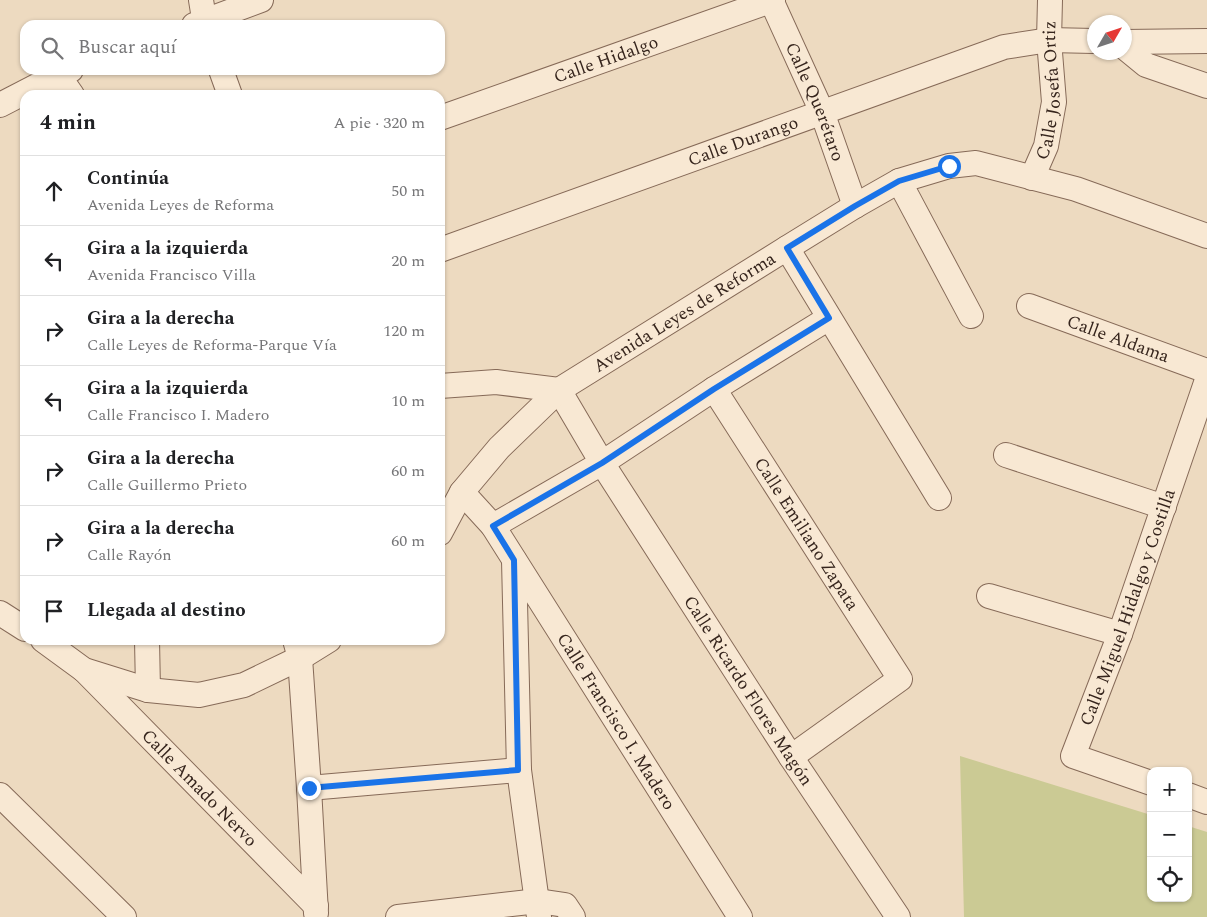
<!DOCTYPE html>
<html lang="es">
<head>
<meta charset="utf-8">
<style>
  body { margin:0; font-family:Spectral,serif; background:#f2f2f2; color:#202124 }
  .controls { position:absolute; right:15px; bottom:15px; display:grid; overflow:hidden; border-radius:10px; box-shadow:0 1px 4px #0004 }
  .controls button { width:45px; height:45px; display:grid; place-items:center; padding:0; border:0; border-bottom:1px solid #e0e0e0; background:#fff; color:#202124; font:25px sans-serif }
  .compass { position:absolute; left:1087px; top:15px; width:45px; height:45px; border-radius:50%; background:#fff; box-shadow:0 1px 4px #0004; rotate:51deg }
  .stop { position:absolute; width:15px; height:15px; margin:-11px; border:4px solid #1a73e8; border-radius:50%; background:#fff }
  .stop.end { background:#1a73e8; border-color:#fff; box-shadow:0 1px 5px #0008 }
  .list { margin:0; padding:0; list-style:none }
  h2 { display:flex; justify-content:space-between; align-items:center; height:65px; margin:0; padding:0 20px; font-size:21px }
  h2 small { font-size:16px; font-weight:400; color:#757577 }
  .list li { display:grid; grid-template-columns:32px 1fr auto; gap:15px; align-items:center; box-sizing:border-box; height:70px; padding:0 20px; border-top:1px solid #e0e0e0 }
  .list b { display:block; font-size:19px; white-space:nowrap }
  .list p { margin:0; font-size:16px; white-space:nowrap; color:#757577 }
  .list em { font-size:16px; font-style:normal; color:#757577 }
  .icon { flex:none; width:28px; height:28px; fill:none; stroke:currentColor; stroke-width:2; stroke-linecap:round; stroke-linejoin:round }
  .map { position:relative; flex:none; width:1207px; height:917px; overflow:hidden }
  .search { position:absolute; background:#fff; box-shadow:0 1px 4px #0004; left:20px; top:20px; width:425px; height:55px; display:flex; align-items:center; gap:12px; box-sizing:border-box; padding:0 18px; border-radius:15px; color:#757577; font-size:19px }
  .panel { position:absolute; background:#fff; box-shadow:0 1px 4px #0004; left:20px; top:90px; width:425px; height:555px; border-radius:15px }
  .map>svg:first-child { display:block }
  .green { fill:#cbca94 }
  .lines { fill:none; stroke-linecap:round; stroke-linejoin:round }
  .minor-casing { stroke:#866a58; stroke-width:26 }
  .minor { stroke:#f8e8d3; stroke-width:24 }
  .route { stroke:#1a73e8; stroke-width:6 }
  .labels { text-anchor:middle; stroke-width:4; stroke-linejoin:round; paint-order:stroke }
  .street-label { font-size:18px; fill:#36251d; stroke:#f5e5d0 }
</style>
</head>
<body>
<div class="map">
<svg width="1207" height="917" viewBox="0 0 1207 917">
  <rect width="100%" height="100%" fill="#eddac0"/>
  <polygon class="green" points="960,756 1151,815 1151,898 1188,898 1188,826 1207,832 1207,917 964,917"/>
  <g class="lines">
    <defs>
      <g id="minor">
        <polyline points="201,0 205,25"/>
        <path id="s1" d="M 771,0 L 822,112 L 855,206"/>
        <polyline points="194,25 261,0"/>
        <polyline points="1124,42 1207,41"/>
        <polyline points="1124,47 1146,65 1207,86"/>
        <polyline points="221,70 230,95"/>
        <polyline points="58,75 72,95"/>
        <polyline points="0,105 58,75 71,70"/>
        <path id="s2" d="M 440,118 L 773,0"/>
        <path id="s3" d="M 1032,178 L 1046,146 L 1054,102 L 1049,40 L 1050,0"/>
        <polyline points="899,181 971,316"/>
        <polyline points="787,248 939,498"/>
        <path id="s4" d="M 440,250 L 1004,47 L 1049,40 L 1094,41"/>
        <path id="s5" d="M 1029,306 L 1207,371"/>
        <path id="s6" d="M 440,386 L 496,382 L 559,390 L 602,463 L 791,757 L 898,917"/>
        <path id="s7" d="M 714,389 L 900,679 L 791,757"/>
        <polyline points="1006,455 1164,507"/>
        <polyline points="462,492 493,526 602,463 714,389 829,318"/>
        <path id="s8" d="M 493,526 L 740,917"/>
        <path id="s9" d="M 440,533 L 462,492 L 499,448 L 559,390 L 787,248 L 855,206 L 899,181 L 949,166 L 976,163 L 1076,189 L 1207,236"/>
        <polyline points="514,560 519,770 539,917"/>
        <polyline points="989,596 1120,634"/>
        <polyline points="0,613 25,629"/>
        <polyline points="43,640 84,670 148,690 199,695 244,685 300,658 329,640"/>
        <polyline points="147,640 148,690"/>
        <polyline points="295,640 300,658 309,788 316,913"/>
        <path id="s10" d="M 84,670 L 316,906"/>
        <path id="s11" d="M 1151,783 L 1073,756 L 1120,634 L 1207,380"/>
        <polyline points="309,788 519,770"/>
        <polyline points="0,795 124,917"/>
        <polyline points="1188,795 1207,802"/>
        <polyline points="398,917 538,901 565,905 573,917"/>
      </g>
    </defs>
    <use href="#minor" class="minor-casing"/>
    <use href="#minor" class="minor"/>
  </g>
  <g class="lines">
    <polyline class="route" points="309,788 518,770 514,560 493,526 602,463 714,389 829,318 787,248 855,206 899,181 949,166"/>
  </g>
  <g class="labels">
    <g class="street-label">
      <text dy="6" stroke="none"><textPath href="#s2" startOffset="176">Calle Hidalgo</textPath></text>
      <text dy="6" stroke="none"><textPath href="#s3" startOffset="91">Calle Josefa Ortiz</textPath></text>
      <text dy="6" stroke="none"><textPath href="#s1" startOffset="111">Calle Querétaro</textPath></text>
      <text dy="6" stroke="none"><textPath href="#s4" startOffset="322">Calle Durango</textPath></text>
      <text dy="6" stroke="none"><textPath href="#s9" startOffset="335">Avenida Leyes de Reforma</textPath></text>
      <text dy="6" stroke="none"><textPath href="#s5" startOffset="95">Calle Aldama</textPath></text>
      <text dy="6" stroke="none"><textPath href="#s7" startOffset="172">Calle Emiliano Zapata</textPath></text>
      <text dy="6" stroke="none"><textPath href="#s11" startOffset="241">Calle Miguel Hidalgo y Costilla</textPath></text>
      <text dy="6" stroke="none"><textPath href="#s6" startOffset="475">Calle Ricardo Flores Magón</textPath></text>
      <text dy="6" stroke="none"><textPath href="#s8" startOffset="231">Calle Francisco I. Madero</textPath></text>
      <text dy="6" stroke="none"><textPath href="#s10" startOffset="165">Calle Amado Nervo</textPath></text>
    </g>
  </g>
</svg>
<div class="controls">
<button>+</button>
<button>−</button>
<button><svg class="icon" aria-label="locate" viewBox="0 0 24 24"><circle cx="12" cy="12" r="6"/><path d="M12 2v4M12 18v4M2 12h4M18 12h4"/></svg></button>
</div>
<svg class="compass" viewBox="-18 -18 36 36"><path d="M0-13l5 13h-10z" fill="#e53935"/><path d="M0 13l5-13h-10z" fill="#757577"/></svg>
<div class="stop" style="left:949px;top:166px"></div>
<div class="stop end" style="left:309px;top:788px"></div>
<div class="search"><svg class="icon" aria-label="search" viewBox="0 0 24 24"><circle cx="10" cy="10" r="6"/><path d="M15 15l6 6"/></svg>Buscar aquí</div>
<section class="panel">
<h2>4 min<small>A pie · 320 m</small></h2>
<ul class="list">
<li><svg class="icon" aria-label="ahead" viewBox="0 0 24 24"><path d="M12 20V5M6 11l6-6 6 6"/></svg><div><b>Continúa</b><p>Avenida Leyes de Reforma</p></div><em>50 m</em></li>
<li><svg class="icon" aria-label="left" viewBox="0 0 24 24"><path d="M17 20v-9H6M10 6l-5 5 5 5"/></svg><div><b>Gira a la izquierda</b><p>Avenida Francisco Villa</p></div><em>20 m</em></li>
<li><svg class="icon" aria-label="right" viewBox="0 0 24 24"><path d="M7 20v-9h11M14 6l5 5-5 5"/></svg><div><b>Gira a la derecha</b><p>Calle Leyes de Reforma-Parque Vía</p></div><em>120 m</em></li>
<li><svg class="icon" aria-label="left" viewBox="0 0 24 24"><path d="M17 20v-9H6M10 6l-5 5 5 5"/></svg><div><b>Gira a la izquierda</b><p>Calle Francisco I. Madero</p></div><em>10 m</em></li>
<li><svg class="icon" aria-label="right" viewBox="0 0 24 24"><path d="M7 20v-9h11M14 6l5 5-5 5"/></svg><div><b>Gira a la derecha</b><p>Calle Guillermo Prieto</p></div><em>60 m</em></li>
<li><svg class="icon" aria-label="right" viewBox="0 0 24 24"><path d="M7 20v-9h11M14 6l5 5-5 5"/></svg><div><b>Gira a la derecha</b><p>Calle Rayón</p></div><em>60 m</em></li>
<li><svg class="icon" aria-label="arrive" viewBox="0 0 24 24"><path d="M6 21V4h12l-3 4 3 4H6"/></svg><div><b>Llegada al destino</b></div></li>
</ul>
</section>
</div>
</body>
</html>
